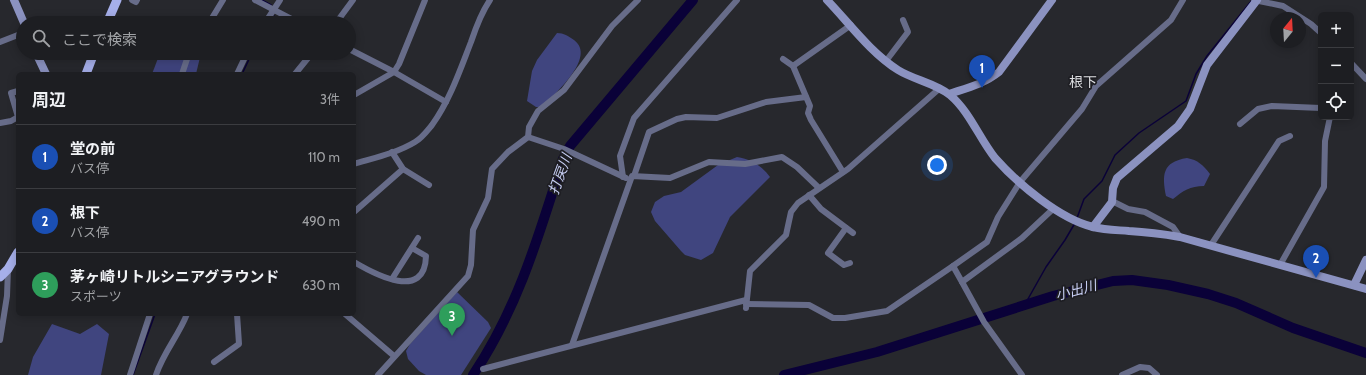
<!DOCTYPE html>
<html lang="ja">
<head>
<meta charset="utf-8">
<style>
  body { margin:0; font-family:Cabin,"Noto Sans JP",sans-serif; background:#25272a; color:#f1f3f6 }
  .controls { position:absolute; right:12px; top:12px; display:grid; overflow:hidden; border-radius:6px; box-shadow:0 2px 10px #0003 }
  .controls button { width:36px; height:36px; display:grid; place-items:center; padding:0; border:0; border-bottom:1px solid #3b3c40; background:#1d1e22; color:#f1f3f6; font:20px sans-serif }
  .compass { position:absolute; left:1270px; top:12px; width:36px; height:36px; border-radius:50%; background:#1d1e22; box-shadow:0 2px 10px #0003; rotate:18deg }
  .you { position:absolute; left:937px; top:165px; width:14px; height:14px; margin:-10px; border:3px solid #fff; border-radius:50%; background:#1a73e8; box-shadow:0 0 0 6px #1a73e833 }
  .badge { display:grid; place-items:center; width:26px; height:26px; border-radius:50%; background:#97cc38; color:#fff; font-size:13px; font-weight:700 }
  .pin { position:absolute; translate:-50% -33px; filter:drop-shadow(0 1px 2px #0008) }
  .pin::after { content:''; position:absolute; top:21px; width:14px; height:12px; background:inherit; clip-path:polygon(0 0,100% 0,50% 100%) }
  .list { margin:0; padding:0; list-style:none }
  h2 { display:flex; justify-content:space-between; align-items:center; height:52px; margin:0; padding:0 16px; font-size:17px }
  h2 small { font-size:13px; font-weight:400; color:#a0a2a5 }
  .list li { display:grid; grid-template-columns:26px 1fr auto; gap:12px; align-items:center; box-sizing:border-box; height:64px; padding:0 16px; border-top:1px solid #3b3c40 }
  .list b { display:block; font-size:15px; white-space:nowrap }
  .list p { margin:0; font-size:13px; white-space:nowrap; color:#a0a2a5 }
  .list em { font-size:13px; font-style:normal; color:#a0a2a5 }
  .icon { flex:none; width:22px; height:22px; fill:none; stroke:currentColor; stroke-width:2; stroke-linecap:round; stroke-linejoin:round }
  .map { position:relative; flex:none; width:1366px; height:375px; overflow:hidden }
  .search { position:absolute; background:#1d1e22; box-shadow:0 2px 10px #0003; left:16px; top:16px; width:340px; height:44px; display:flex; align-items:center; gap:10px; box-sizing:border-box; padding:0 14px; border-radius:22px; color:#a0a2a5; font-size:15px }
  .panel { position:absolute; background:#1d1e22; box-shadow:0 2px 10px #0003; left:16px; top:72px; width:340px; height:244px; border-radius:6px }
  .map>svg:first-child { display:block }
  .green { fill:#40457f }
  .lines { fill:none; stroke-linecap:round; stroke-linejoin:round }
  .stream { stroke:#0a0138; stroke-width:1.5 }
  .river { stroke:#0a0138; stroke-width:10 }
  .street { stroke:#676c89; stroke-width:6 }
  .secondary { stroke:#8b92c0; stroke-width:8 }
  .primary { stroke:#a6afea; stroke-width:9 }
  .labels { text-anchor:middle; stroke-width:3.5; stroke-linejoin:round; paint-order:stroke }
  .neighbourhood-label { font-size:14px; fill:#dddee1; stroke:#1e1e23 }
  .water-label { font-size:14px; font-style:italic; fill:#c6cdf2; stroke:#1e1e23 }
</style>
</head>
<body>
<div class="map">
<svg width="1366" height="375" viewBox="0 0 1366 375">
  <rect width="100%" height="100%" fill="#27282d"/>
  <g class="green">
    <path d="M 557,33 C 564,33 568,36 574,40 C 597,57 555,94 542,107 L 536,107 L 527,101 L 532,71 L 537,60 Z"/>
    <polygon points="160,53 201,53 196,74 152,74"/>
    <path d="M 737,157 C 751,159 762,166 770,177 L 730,217 L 713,253 L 701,260 L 685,255 L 681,251 L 655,221 L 651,212 L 655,202 L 664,196 L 681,192 L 718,165 Z"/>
    <path d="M 1187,158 C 1198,160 1203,165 1210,174 L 1204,186 C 1190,186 1183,191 1173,199 L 1166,196 C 1162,175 1162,162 1187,158 Z"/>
    <polygon points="457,292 488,322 491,328 461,375 426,375 419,371 408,359 406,351 410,344"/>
    <polygon points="52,324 80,334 97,324 109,334 101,375 28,375 33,357"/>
  </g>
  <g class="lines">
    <g class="stream">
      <polyline points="262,0 271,5"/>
      <polyline points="270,23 274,16"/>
      <polyline points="242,74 252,53"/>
      <polyline points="1077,218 1084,199 1102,181 1115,155 1139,133 1186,101 1196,74 1207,56 1252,0"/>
      <polyline points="1024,306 1046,267 1065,240 1075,223"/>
      <polyline points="133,375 155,314"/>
    </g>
    <g class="river">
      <path d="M 473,375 C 518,308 539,235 563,159 L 570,146 L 693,0"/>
      <polyline points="784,375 877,352 1053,296 1113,281 1132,280 1168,285 1208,294 1236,303 1293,328 1366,353"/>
    </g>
    <g class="street">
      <polyline points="132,0 136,2 137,0"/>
      <polyline points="255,0 299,23"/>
      <polyline points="1254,0 1283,6 1311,24 1321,33"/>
      <polyline points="209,23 223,0"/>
      <polyline points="265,23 280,0"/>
      <polyline points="336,23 353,0"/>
      <polyline points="0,42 23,33"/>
      <polyline points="349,49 394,72 446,102"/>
      <polyline points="783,59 793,66 810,106 808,113 811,120 843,172"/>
      <polyline points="886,61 908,32 903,20"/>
      <polyline points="1351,63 1366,79"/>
      <polyline points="793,66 851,25"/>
      <polyline points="182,74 189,53"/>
      <polyline points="237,74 247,53"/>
      <polyline points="295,74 312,53"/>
      <polyline points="354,95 394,72 399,64 425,0"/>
      <polyline points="0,123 11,121 18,117 11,93 18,91"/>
      <polyline points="1240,124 1258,109 1272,106 1321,108"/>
      <polyline points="528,137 564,149 626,178"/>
      <polyline points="392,152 403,169 429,185"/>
      <path d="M 354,164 C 374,158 397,153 415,142 C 422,138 427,131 432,125 C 450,100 460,70 471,42 C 476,27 481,13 490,0"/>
      <polyline points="634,176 649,132 677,119 686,117 717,118 766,102 806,97"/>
      <polyline points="623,177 620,156 634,118 737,0"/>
      <polyline points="809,195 821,209 853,233"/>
      <polyline points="1112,201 1128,209 1145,212 1173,227 1180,237"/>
      <polyline points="354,212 403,169"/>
      <polyline points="846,228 828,253 844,265 850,263"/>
      <polyline points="1211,245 1279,141 1290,136"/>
      <path d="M 354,262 C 376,275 425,301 426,256 L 412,248"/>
      <polyline points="1280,265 1324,187 1325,141 1330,117"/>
      <polyline points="392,279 418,238"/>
      <polyline points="962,282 953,266 987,242 998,217 1020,182 1082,109 1096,86 1171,20 1183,0"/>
      <polyline points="746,304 809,305 833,318 845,318 887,311 953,266"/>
      <polyline points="746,308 750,271 786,235 791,212 798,203 848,169 940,88"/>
      <polyline points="345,314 394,356"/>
      <polyline points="0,340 7,296 8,269"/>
      <polyline points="572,345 632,176 670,178 709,162 745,164 782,157 797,167 819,188"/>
      <polyline points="214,362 239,344 237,314"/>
      <polyline points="483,369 746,300"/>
      <polyline points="130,375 150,314"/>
      <path d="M 156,375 C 163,353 179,335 187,314"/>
      <polyline points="378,375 468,276 471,265 473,230 488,198 492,169 508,152 528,137 529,127 538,111 564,90 612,26 638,0"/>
      <polyline points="1022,375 984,322 962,282 1022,238 1053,209"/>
      <polyline points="1122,375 1140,367 1149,368 1157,375"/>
    </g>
    <g class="secondary">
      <polyline points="14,0 24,23"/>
      <path d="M 827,0 C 850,24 870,52 898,70 C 914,80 935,83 950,95 C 970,112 979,138 995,158 C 1018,184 1060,219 1093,227 C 1105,230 1117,230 1129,231 C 1147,232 1163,234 1180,237 L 1366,289"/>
      <polyline points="36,53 46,74"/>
      <path d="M 949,94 C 967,88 984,84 999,72 L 1052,0"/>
      <polyline points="1093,227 1112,202 1113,188 1117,178 1178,126 1190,109 1207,65 1257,0"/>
      <polyline points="1354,285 1366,260"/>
    </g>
    <g class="primary">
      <polyline points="107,23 117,0"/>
      <polyline points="86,74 94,53"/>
      <polyline points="0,277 8,269 18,252"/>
    </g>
  </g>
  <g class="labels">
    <g class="neighbourhood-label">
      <text x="1083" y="87">根下</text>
    </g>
    <g class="water-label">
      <text transform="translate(560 174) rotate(-70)" y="5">打戻川</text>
      <text transform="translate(1076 290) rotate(-15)" y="5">小出川</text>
    </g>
  </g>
</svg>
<div class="controls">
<button>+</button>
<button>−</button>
<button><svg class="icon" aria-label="locate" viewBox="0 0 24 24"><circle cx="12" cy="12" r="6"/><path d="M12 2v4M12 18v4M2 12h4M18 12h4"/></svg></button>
</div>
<svg class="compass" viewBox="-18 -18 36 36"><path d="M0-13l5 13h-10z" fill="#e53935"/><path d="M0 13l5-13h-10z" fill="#a0a2a5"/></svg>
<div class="you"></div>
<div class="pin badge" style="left:982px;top:88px;background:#1a4fb4">1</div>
<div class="pin badge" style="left:1316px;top:278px;background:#1a4fb4">2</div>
<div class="pin badge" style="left:452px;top:336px;background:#2e9e5b">3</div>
<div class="search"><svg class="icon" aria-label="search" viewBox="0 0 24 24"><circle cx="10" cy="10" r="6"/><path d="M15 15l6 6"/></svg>ここで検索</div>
<section class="panel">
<h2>周辺<small>3件</small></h2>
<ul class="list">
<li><span class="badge" style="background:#1a4fb4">1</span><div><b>堂の前</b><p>バス停</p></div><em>110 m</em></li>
<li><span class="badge" style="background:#1a4fb4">2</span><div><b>根下</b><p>バス停</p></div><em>490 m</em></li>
<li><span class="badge" style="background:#2e9e5b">3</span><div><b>茅ヶ崎リトルシニアグラウンド</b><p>スポーツ</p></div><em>630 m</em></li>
</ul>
</section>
</div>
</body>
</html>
